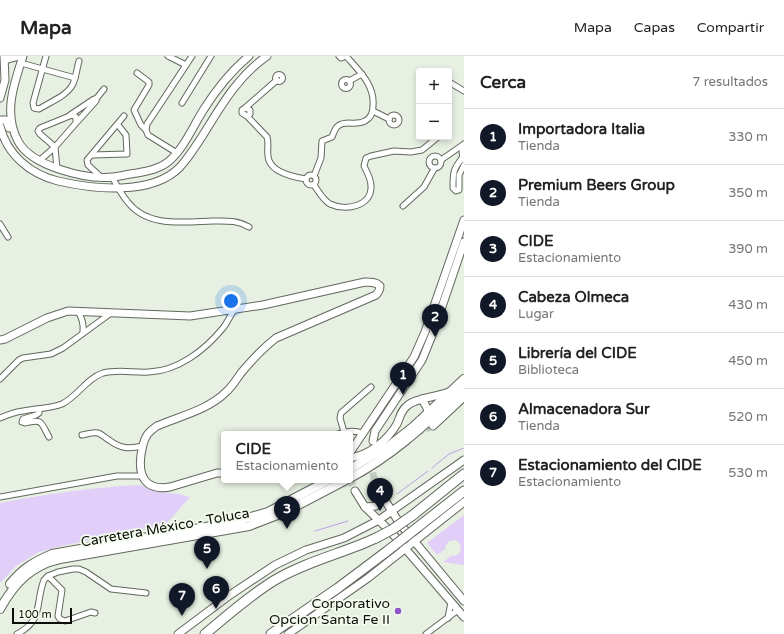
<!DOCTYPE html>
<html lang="es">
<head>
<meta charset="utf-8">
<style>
  body { margin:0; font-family:"Varela Round",sans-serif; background:#f6f6f6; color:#222 }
  .controls { position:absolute; right:12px; top:12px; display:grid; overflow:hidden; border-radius:4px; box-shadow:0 2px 6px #0003 }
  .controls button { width:36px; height:36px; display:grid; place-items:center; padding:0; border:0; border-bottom:1px solid #e0e0e0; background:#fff; color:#222; font:20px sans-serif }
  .scale { position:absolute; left:12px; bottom:10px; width:60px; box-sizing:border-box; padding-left:4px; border:2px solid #0b0e09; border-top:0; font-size:11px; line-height:14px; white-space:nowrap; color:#0b0e09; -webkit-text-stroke:3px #f5fdef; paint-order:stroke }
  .you { position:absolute; left:231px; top:245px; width:14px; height:14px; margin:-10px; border:3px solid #fff; border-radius:50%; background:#1a73e8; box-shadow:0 0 0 6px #1a73e833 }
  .badge { display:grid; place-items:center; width:26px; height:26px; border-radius:50%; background:#111827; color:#fff; font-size:13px; font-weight:700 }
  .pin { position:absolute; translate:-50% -33px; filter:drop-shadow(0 1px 2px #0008) }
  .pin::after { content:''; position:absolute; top:21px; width:14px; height:12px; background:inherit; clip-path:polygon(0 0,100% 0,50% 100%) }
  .popup { position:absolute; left:221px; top:375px; width:132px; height:52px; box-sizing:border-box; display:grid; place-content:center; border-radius:4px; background:#fff; filter:drop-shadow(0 1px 3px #0005); font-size:13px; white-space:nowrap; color:#767676 }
  .popup b { font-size:15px; color:#222 }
  .popup::after { content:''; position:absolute; left:50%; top:100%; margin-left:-8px; border:8px solid transparent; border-top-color:#fff }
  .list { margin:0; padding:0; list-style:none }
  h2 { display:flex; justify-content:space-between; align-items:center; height:52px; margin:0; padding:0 16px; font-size:17px }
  h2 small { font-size:13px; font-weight:400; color:#767676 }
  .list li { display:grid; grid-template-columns:26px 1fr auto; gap:12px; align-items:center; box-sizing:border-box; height:56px; padding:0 16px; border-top:1px solid #e0e0e0 }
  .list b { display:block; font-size:15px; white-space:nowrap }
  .list p { margin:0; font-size:13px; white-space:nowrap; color:#767676 }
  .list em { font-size:13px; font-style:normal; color:#767676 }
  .map { position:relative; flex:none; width:464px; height:578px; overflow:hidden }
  header { display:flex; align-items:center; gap:24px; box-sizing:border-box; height:56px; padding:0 20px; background:#fff; border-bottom:1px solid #e0e0e0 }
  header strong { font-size:19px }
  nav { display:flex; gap:22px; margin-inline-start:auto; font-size:14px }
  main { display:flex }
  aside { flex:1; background:#fff }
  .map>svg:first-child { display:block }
  .green { fill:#e1cff9 }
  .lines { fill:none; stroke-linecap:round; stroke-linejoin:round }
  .stream { stroke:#bd9fe3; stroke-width:1 }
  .secondary-tunnel { stroke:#c6cec1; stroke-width:7; stroke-dasharray:7 3.5; stroke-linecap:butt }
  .street-casing { stroke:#61685d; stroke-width:7 }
  .secondary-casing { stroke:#61685d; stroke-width:9 }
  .primary-casing { stroke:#61685d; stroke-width:10 }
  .highway-casing { stroke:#61685d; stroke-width:11 }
  .street { stroke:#fff; stroke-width:5 }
  .secondary { stroke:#fff; stroke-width:7 }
  .primary { stroke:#fff; stroke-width:8 }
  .highway { stroke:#fff; stroke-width:9 }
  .highway-bridge-casing { stroke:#61685d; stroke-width:11; stroke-linecap:butt }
  .highway-bridge { stroke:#fff; stroke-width:9 }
  .poi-dot { fill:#8e52c9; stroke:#f5fdef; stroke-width:1.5 }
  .labels { text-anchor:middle; stroke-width:3.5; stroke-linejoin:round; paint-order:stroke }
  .street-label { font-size:14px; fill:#0b0e09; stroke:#f5fdef }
  .poi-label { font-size:14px; fill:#0b0e09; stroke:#f5fdef; text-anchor:end }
</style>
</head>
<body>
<header>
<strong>Mapa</strong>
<nav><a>Mapa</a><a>Capas</a><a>Compartir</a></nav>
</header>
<main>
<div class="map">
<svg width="464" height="578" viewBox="0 0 464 578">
  <rect width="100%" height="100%" fill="#e7f0e2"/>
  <g class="green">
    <path d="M 140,429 L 156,435 L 178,438 L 190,441 L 165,469 L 66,489 L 39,496 L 16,510 L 0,527 L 0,447 C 46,438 93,431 140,429 Z"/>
    <path d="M 464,459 L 464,509 L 443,506 L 451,500 C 462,501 464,490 456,484 L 449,485 L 446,489 L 445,493 L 437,499 L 427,487 Z"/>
  </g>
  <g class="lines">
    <g class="stream">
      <polyline points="432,412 449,398 464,392"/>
      <polyline points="397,438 428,415"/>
      <polyline points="315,475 348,465"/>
    </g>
    <g class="secondary-tunnel">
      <polyline points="416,377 433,370"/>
      <path d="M 373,385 C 371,401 371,414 376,430"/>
      <polyline points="350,423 355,435"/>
    </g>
    <defs>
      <g id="street">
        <path d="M 46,0 L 33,47 L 34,52 L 39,53 C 50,46 67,40 73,28 C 76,21 77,12 79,5"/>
        <polyline points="168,0 186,9"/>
        <polyline points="339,0 341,2 346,0"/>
        <polyline points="21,7 75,22"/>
        <polyline points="137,17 149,26 149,29 134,54 141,69 146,74"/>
        <circle cx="279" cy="22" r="3.5"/>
        <circle cx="346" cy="28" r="4.5"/>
        <polyline points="349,25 362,18"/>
        <polyline points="449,26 464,35"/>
        <polyline points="96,43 104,33"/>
        <polyline points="182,47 211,0"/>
        <polyline points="245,52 277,24"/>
        <polyline points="373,55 389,63"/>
        <polyline points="70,59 94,43 96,43 96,45 77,66"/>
        <circle cx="394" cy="64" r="5"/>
        <path d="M 247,60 L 250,58 L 250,54 L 245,52 L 242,54 L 242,57 L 247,60 L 267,81 C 269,87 267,93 268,100 C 269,116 293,121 306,123"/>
        <polyline points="177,97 148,79 146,74 147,68 192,0"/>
        <polyline points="92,99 127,98 126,79 118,69"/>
        <circle cx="435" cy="106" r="6"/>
        <path d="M 462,102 C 453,114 453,116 453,132 L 456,135 L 459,134 L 459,119 L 464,109"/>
        <polyline points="441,104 464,88"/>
        <polyline points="463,104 462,95 464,90"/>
        <polyline points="39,105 55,91 76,67 76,61 72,59 40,72 38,75 40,78 55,91 57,113"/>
        <circle cx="311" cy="124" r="5"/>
        <path d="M 314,120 L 321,102 L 322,85 L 332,81 C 334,77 334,73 338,70 C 345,64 356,70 365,65 C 371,62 373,56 373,50 C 375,29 359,15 346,0"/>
        <polyline points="101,121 88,109 87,104 124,60"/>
        <path d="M 112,121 C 117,129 121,138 127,145 C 147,172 183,166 213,165 C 227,165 237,164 249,171"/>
        <path d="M 314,129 C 319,136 323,144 330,148 C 345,155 372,151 371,130 C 371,123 367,116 364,110 L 366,102 L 371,100 L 394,95 L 411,96 L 422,94 L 438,81"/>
        <polyline points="403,150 424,131 434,113"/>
        <polyline points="0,168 8,181"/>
        <path d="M 78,255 C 82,263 84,268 83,277"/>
        <polyline points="0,323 19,304 23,302 51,298 63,292 111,257"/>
        <path d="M 39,353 L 39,357 L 36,359 L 23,363 L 22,366 L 25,367 C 43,362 41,367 49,381"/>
        <path d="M 0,362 C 7,359 15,356 23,355 C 36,352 50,353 62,348 C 78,340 87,322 103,317 C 118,313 134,317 149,316 C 178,315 205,294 223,272 C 227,267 230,260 234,254"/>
        <polyline points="344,376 340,362 341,357 371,331"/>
        <path d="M 338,378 C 346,375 354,374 362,377"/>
        <path d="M 82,379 C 87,378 93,376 98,377 C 102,378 105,382 109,384 C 121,393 129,393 143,390"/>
        <polyline points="0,441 117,420 142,420"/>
        <polyline points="48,520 62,534 58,560 60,563 65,565 91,556 95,557"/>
        <polyline points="448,562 451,546"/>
        <path d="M 17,578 C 44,564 35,547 44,524 L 48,520 L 58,516 L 73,513 L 79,513 L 86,516 L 111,533 L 146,537"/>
        <polyline points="426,578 458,554"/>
      </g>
      <g id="secondary">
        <path d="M 23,0 C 14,28 3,57 18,85 C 31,110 86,124 113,121 C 121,120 129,118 137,117 C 148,115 159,113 168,106 C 184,93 193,70 204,53 C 216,34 231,15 249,0"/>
        <polyline points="5,4 19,0"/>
        <polyline points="0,42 5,24 4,0"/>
        <polyline points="0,64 6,64 9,72"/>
        <path d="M 0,70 C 7,99 30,118 58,125 C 93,133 152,140 180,111 C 189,101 196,90 203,79 C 221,50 238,20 267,0"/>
        <path d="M 0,284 L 5,283 L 47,262 L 68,255 L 190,260 L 263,249 L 365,226 C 371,226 376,226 380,230 C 380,234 379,236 376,239 L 276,282 C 263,292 251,305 241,317 C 236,324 232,331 226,336 C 208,354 180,360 157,370 C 153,373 148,376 146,381 C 143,386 142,393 141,399 C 138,421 146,435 170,431 L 217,417 L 224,417"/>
        <polyline points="422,343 427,352 428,357"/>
        <polyline points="433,370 464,341"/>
        <polyline points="373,385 375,375 422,304 433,277 464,186"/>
        <polyline points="351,395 414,301 425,276 464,164"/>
        <path d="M 350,402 C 369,399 387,385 397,368 C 400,361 401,354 408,349 C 416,342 437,341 449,336"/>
        <polyline points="376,430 400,468 464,545"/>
        <polyline points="355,435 365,451 391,476 464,561"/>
        <polyline points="365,451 376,450 383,442"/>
        <polyline points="178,578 230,539 275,509 306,494 344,482 379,464 464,404"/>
        <polyline points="288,578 368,522 464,446"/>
      </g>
      <g id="primary">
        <polyline points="350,413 390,389 413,371 464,323"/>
        <path d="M 350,422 C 395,398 427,367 464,333"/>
        <path d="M 10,528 C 23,512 34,506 52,498 L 234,466 L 268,456 L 329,424"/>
        <path d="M 0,553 C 14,528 31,509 60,503 L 249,470 L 285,456 L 346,424"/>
      </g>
      <g id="highway">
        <polyline points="413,459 464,418"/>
        <polyline points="418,471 464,435"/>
        <path d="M 205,578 C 228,559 250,539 275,524 C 307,505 344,497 376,482"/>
        <polyline points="271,578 338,532 386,496"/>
      </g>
    </defs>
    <use href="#street" class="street-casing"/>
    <use href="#secondary" class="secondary-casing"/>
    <use href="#primary" class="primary-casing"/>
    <use href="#highway" class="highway-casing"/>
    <use href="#street" class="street"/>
    <use href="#secondary" class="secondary"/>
    <use href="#primary" class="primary"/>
    <use href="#highway" class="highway"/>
    <defs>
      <g id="highway-bridge">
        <polyline points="376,482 393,473 413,459"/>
        <polyline points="386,496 418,471"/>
      </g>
    </defs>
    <use href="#highway-bridge" class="highway-bridge-casing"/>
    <use href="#highway-bridge" class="highway-bridge"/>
  </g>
  <circle class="poi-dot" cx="398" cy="555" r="4"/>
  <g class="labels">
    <g class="street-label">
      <text transform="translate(165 471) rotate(-10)" y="5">Carretera México - Toluca</text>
    </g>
    <g class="poi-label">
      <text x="390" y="552">Corporativo<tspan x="390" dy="16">Opcion Santa Fe II</tspan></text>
    </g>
  </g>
</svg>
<div class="controls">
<button>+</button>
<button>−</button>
</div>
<div class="scale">100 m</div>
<div class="you"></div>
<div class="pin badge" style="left:403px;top:339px">1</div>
<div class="pin badge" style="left:435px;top:281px">2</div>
<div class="pin badge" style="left:287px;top:473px">3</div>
<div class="popup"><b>CIDE</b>Estacionamiento</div>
<div class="pin badge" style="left:380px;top:455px">4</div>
<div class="pin badge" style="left:207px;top:513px">5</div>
<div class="pin badge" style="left:216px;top:553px">6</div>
<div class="pin badge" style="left:182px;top:560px">7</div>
</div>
<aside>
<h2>Cerca<small>7 resultados</small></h2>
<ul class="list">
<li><span class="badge">1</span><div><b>Importadora Italia</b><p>Tienda</p></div><em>330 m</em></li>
<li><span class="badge">2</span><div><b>Premium Beers Group</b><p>Tienda</p></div><em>350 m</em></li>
<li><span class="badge">3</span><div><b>CIDE</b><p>Estacionamiento</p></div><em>390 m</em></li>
<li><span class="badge">4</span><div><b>Cabeza Olmeca</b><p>Lugar</p></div><em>430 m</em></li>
<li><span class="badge">5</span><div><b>Librería del CIDE</b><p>Biblioteca</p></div><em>450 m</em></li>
<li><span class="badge">6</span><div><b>Almacenadora Sur</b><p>Tienda</p></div><em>520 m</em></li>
<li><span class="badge">7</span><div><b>Estacionamiento del CIDE</b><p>Estacionamiento</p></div><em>530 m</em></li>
</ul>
</aside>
</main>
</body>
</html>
